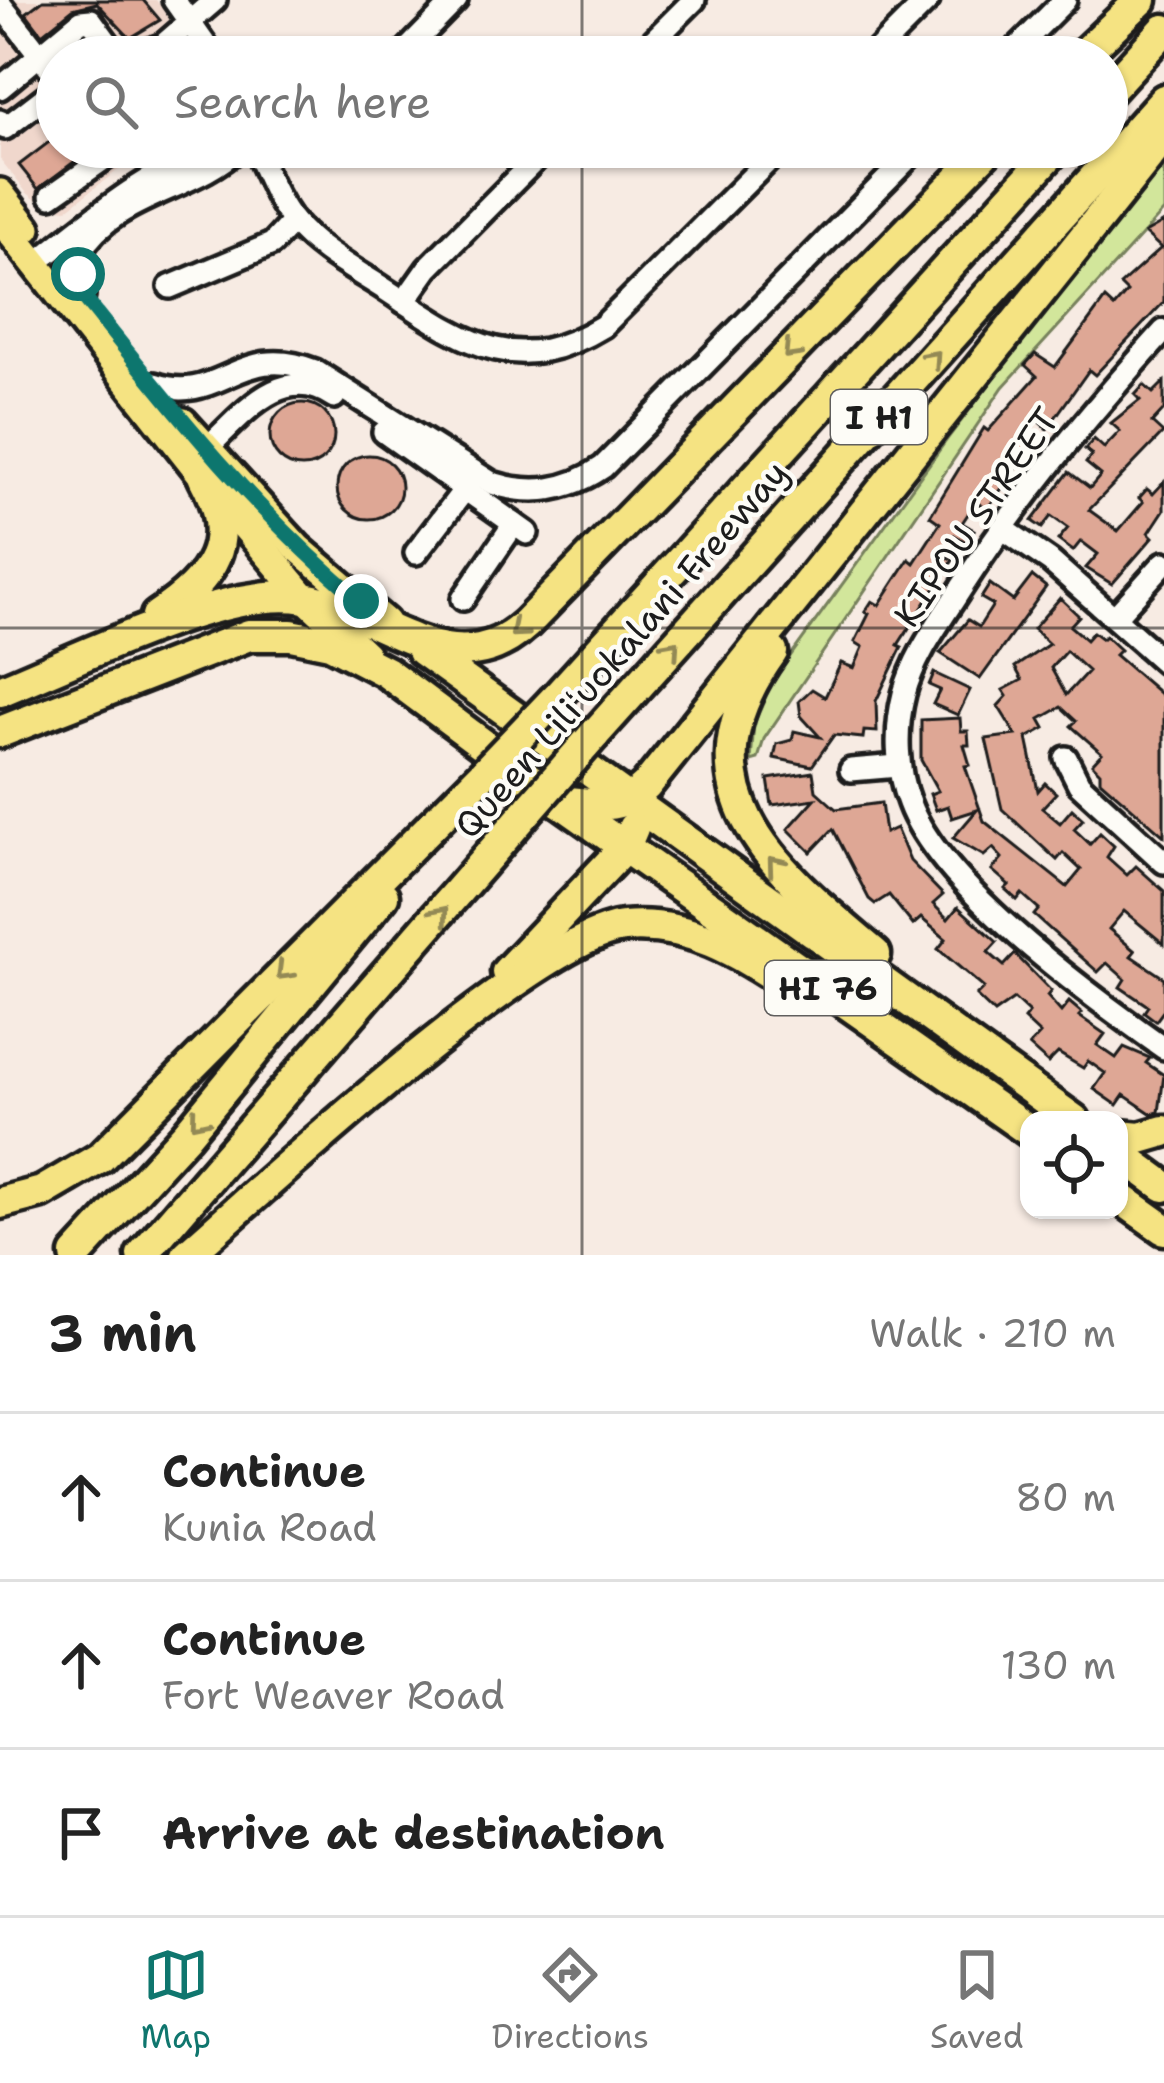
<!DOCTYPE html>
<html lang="en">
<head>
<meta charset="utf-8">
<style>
  body { margin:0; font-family:"Shantell Sans",sans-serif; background:#f2f2f2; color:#222 }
  .controls { position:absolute; right:36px; bottom:36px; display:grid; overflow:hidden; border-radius:24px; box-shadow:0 3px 9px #0004 }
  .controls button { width:108px; height:108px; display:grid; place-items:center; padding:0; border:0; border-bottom:3px solid #e0e0e0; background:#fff; color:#222; font:60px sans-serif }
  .stop { position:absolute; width:36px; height:36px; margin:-27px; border:9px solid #0f766e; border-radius:50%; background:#fff }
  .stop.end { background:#0f766e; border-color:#fff; box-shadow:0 3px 12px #0008 }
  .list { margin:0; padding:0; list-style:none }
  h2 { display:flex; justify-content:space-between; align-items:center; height:156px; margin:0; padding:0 48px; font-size:51px }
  h2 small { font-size:39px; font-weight:400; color:#767676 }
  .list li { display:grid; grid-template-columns:78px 1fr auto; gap:36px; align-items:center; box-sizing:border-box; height:168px; padding:0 48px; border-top:3px solid #e0e0e0 }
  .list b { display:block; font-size:45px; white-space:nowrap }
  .list p { margin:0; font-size:39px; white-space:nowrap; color:#767676 }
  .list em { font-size:39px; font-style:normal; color:#767676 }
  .icon { flex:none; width:66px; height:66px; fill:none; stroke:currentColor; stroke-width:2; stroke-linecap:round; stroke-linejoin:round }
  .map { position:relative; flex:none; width:1164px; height:1255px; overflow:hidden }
  .search { position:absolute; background:#fff; box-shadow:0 3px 9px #0004; left:36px; right:36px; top:36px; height:132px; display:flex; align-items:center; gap:30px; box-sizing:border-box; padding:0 42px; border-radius:66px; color:#767676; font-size:45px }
  .sheet { height:660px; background:#fff }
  nav { display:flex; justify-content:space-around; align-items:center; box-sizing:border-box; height:168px; border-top:3px solid #e0e0e0; background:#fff; font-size:33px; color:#767676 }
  nav a { display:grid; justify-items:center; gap:6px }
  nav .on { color:#0f766e }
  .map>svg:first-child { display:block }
  .built { fill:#f0d7cc }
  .green { fill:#d2e69b; stroke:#77815c; stroke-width:3 }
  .building { fill:#dea795; stroke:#1c1c1c; stroke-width:3; fill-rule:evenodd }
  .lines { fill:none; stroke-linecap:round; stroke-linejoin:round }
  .minor-casing { stroke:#1c1c1c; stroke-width:30 }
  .major-casing { stroke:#1c1c1c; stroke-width:36 }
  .highway-casing { stroke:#1c1c1c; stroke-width:39 }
  .minor { stroke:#fdfcf7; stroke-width:21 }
  .major { stroke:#f5e382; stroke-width:27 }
  .highway { stroke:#f5e382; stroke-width:30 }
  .highway-bridge-casing { stroke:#1c1c1c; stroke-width:39; stroke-linecap:butt }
  .highway-bridge { stroke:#f5e382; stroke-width:30 }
  .oneway { stroke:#938954 }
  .route { stroke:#0f766e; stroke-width:15 }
  .grid { fill:none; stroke:#1c1c1c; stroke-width:3; stroke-opacity:0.55 }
  .labels { text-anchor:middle; stroke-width:9; stroke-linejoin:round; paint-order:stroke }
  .shield { fill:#fdfcf7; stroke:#605f5e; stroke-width:3 }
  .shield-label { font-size:33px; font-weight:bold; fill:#1c1c1c }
  .street-label { font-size:36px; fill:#1c1c1c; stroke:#fdfcf7 }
</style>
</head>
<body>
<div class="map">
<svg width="1164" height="1255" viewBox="0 0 1164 1255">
  <rect width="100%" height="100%" fill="#f7ebe3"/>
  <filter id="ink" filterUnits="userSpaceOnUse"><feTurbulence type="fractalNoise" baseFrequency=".00833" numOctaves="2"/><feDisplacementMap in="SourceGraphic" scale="24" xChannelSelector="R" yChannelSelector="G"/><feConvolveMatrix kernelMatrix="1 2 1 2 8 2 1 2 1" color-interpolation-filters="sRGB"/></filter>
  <g filter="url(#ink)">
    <polygon class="built" points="0,0 156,0 199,57 57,57 57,147 170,147 117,171 67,209 45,207 26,192 0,159"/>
    <polygon class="green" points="1164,158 1164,211 1003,387 764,739 758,759 751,761 754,724 773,680 948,438"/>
    <g class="building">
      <polygon points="43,0 143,0 160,20 130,38 97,3 73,9 42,34 26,13"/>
      <polygon points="57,136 57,147 75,147 82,156 38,189 19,165"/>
      <polygon points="1164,222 1164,302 1095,375 1089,370 1047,429 1037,420 1024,436 1034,444 987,509 976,502 962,523 974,530 966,542 954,535 942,554 953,560 898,645 902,647 876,701 877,732 864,731 863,738 834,735 812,766 774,758 777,744 792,740 794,731 820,737 801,716 799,701 812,689 825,697 841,663 854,668 863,647 855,642 869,614 865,612 872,601 879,605 909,559 914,563 940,523 930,516 984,428 988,431 1037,376 1025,365 1035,354 1055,367 1105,299 1114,307 1127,292 1120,285 1161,248 1145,233"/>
      <polygon points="1164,382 1164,410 1152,423 1163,433 1089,510 1118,531 1143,502 1139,498 1147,489 1153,494 1164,482 1164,510 1149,533 1153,537 1112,584 1086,568 1098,554 1081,541 1073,551 1058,540 1068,528 1051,516 1042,528 1032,521 1069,472 1090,488 1101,475 1086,463 1092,455 1085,449 1094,439 1104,448 1120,431 1111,423 1140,400 1135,395 1144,385 1153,393"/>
      <circle cx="302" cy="435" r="32"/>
      <circle cx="369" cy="487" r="32"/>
      <polygon points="1032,576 1046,587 980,679 940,653 968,620 979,627 993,605 981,598 990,584 1013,601"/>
      <path d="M 1060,598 L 1079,616 L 1070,626 L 1086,640 L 1093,632 L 1102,639 L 1105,636 L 1120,650 L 1115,655 L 1164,697 L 1164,836 L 1100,780 L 1100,772 L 1092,764 L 1102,753 L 1071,726 L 1076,721 L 1061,707 L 1040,719 L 1045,728 L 1027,738 L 1038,791 L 1045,783 L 1056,793 L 1042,808 L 1060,823 L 1072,809 L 1083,819 L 1074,829 L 1090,844 L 1100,833 L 1114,846 L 1107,857 L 1127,875 L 1136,866 L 1164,891 L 1164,944 L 1124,911 L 1109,929 L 1135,951 L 1131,956 L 1164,978 L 1164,1010 L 1156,1021 L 1144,1012 L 1148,1006 L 1120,987 L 1125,979 L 1107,963 L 1098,972 L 1034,915 L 1039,909 L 1022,894 L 1017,900 L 1005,889 L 1009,885 L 992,870 L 1002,858 L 993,848 L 984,856 L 953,838 L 977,810 L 952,818 L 948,806 L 936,810 L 930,794 L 938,791 L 921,760 L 921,720 L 960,718 L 961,731 L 968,731 L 969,745 L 964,745 L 970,765 L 965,766 L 984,821 L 1067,887 L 1081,870 L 1063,853 L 1057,860 L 1002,809 L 986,739 L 1016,735 L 998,706 L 1007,696 L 1003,690 L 1022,680 L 1015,667 L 1049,644 L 1033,629 ZM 1066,651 L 1088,671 L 1066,695 L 1051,668 Z"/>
      <polygon points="934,673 970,690 958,715 933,704 940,690 929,685"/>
      <polygon points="813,772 816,791 836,809 881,803 885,833 896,828 910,861 943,895 933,904 948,919 958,907 997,942 988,952 1004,966 1015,954 1051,991 1047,996 1061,1012 1069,1002 1082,1013 1079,1016 1105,1034 1097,1045 1116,1058 1124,1047 1150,1058 1146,1063 1164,1075 1159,1112 1152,1114 1124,1095 1117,1105 1094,1089 1105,1073 1088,1061 1083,1068 1058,1053 1048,1063 1029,1046 1040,1034 1024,1019 1029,1013 1014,999 994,1013 976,996 984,988 938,949 946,939 921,918 913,925 889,895 875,904 869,899 833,829 811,852 788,829 815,799 772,805 768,779"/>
    </g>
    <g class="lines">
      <defs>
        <g id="minor">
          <polyline points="174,0 214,57"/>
          <polyline points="0,4 57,77"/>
          <polyline points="132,57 163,45 215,0"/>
          <polyline points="400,57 456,0"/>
          <polyline points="637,57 694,0"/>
          <polyline points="871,57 928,0"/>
          <polyline points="1008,57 1065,0"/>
          <polyline points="0,88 81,21 91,20 118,57"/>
          <polyline points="0,121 5,128 57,88"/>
          <path d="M 254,147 C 266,171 276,200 293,221 C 317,250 352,268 383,288 C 460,338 512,382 603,326 L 782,147"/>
          <polyline points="51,196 121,147"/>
          <path d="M 35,264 C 93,218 146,172 217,147"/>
          <polyline points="170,287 272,244 293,221"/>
          <path d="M 83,296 L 80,252 C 114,194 195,191 239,147"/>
          <polyline points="404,302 428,268 548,147"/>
          <path d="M 1164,331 C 1089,414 1021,496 960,590 C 939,623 914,656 904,694 C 895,729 896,770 909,803 C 940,887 1090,996 1164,1048"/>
          <path d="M 154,384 C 220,407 239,340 315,371 L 492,483 C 532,496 568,491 603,467 L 919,147"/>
          <polyline points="384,432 527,533"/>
          <path d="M 205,450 C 241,417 282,360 334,397"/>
          <polyline points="1002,528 1050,561 1164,662"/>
          <polyline points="416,553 465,489"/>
          <polyline points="463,599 514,524"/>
          <polyline points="1115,617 1164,563"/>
          <polyline points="1066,758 1079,784 1164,862"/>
          <polyline points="851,770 898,766"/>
        </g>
        <g id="major">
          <polyline points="0,193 27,228"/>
          <polyline points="0,219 204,478 305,598 365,654"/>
          <polyline points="183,422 298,548 385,622"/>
        </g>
        <g id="highway">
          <polyline points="1081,57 1141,0"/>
          <polyline points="1107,92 1164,30"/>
          <path d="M 157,616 C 213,579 239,542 204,478"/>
          <polyline points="422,650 1074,1120"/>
          <path d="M 772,652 C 673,789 775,870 875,954"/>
          <path d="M 0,691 C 77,660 226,584 305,598 C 383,612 454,691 526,624 L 990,147"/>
          <polyline points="554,700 1057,147"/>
          <polyline points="0,732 249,635 291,635 330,643 386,672 559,801 1029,1131"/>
          <polyline points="594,735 1164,100"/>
          <path d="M 559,801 C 593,804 620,812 646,786 L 1164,137"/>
          <polyline points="507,972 625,847 633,828"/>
          <polyline points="1119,1136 1140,1138 1164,1131"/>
          <polyline points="1119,1153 1164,1186"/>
          <polyline points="1119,1197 1164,1229"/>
          <polyline points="0,1203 42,1192 100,1158 486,771"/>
          <polyline points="76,1255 186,1135 383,896"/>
          <polyline points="142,1255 531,807"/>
          <path d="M 187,1255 C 265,1187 536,935 624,927 C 694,921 744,957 800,993"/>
        </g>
      </defs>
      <use href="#minor" class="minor-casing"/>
      <use href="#major" class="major-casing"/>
      <use href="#highway" class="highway-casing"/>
      <use href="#minor" class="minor"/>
      <use href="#major" class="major"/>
      <use href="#highway" class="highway"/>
      <defs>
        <g id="highway-bridge">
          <polyline points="486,771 554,700"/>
          <polyline points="531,807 594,735"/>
        </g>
      </defs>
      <use href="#highway-bridge" class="highway-bridge-casing"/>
      <use href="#highway-bridge" class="highway-bridge"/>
    </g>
    <defs><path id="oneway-chevron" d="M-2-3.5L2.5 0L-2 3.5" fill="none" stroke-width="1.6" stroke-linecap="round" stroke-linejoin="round" transform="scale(3)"/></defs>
    <g class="oneway">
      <use href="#oneway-chevron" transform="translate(791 351) rotate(134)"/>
      <use href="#oneway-chevron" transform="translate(933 358) rotate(-48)"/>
      <use href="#oneway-chevron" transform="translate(518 630) rotate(139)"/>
      <use href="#oneway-chevron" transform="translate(672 648) rotate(-48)"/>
      <use href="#oneway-chevron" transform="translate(775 864) rotate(-130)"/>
      <use href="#oneway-chevron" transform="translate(441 914) rotate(-50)"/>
      <use href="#oneway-chevron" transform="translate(284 972) rotate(135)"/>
      <use href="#oneway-chevron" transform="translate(198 1120) rotate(130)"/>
    </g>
  </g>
  <g class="lines" filter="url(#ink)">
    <path class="route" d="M 78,274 L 83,296 C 170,405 253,511 361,601"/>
  </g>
  <path class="grid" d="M 582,0 L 582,57M 582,147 L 582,1255M 0,628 L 1164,628"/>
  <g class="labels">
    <g class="shield">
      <rect x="831" y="390" width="96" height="54" rx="9"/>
      <rect x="765" y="961" width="126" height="54" rx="9"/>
    </g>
    <g class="shield-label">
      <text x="879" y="429">I H1</text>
      <text x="828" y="1000">HI 76</text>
    </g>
    <g class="street-label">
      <text transform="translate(976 517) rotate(-55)" y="13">KIPOU STREET</text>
      <text transform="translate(621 649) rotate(-49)" y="13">Queen Liliʻuokalani Freeway</text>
    </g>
  </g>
</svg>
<div class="controls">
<button><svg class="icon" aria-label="locate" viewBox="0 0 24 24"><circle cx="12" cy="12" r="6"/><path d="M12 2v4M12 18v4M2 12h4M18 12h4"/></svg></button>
</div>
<div class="stop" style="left:78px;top:274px"></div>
<div class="stop end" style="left:361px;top:601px"></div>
<div class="search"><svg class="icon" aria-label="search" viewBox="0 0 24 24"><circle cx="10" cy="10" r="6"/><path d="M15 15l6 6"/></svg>Search here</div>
</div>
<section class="sheet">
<h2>3 min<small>Walk · 210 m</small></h2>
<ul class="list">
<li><svg class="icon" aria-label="ahead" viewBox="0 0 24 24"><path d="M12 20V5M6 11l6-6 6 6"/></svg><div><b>Continue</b><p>Kunia Road</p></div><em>80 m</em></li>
<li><svg class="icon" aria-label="ahead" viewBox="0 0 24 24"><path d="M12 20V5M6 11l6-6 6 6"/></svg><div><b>Continue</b><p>Fort Weaver Road</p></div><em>130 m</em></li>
<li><svg class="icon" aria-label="arrive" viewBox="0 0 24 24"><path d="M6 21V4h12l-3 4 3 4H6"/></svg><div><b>Arrive at destination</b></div></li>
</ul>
</section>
<nav>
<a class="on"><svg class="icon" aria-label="map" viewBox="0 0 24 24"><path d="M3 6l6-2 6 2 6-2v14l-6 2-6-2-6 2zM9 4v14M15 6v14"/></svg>Map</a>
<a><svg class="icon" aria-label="directions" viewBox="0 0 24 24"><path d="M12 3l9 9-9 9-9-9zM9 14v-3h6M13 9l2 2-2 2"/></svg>Directions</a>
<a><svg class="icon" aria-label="saved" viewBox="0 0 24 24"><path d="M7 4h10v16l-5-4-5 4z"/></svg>Saved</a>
</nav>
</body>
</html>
